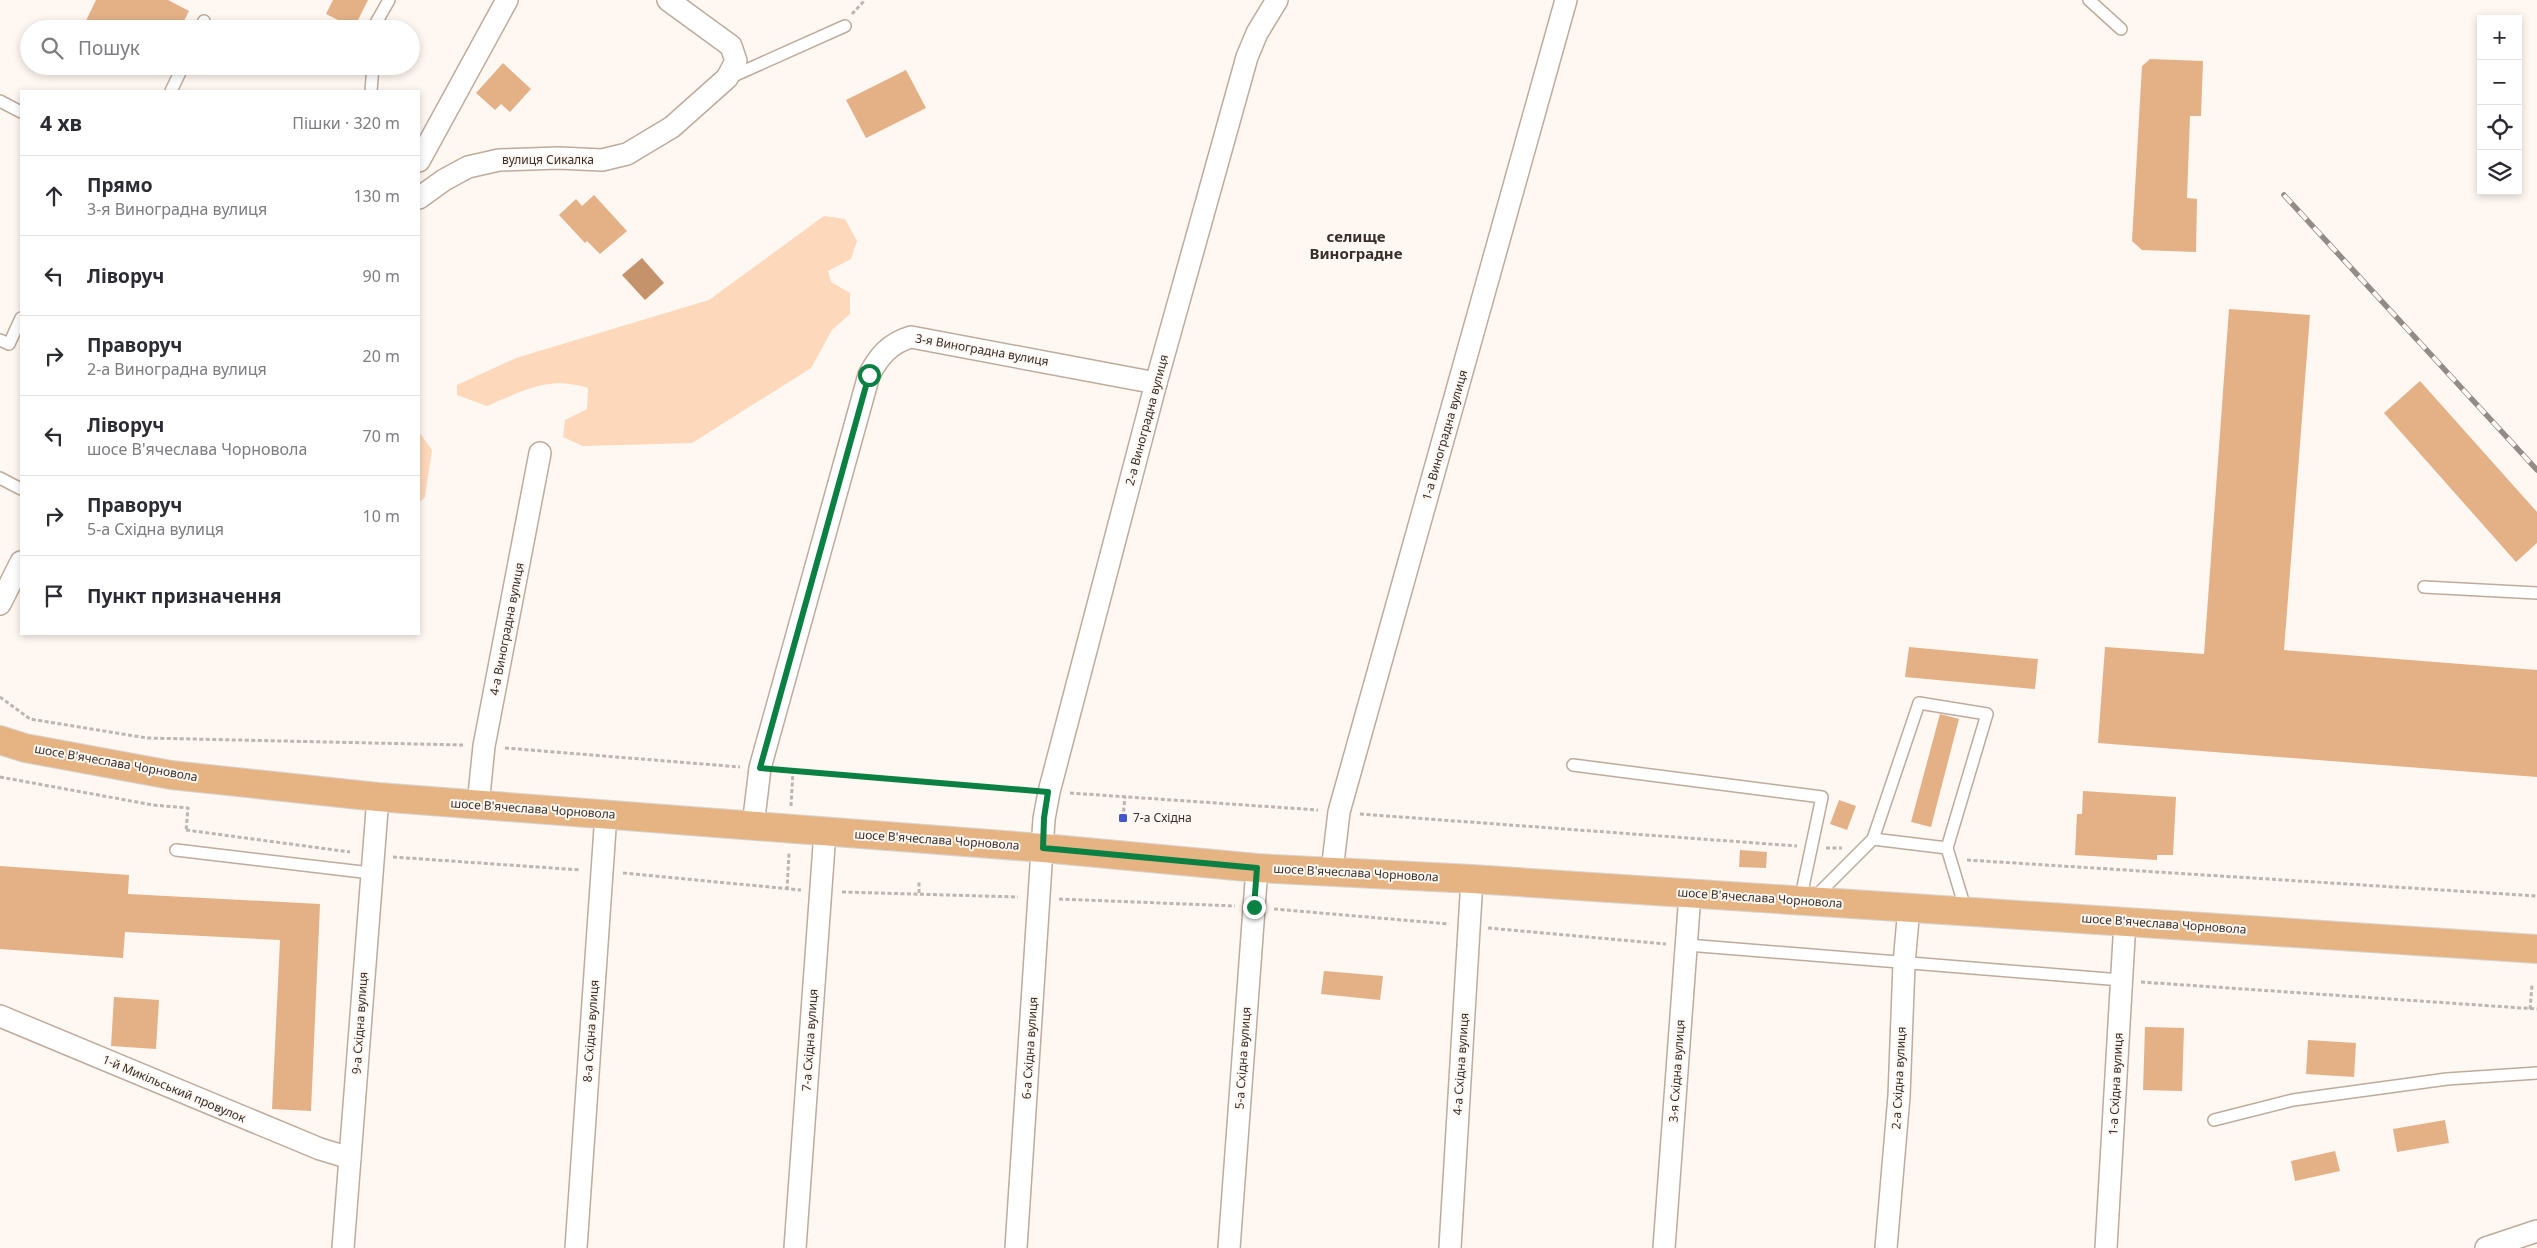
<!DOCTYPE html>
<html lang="uk">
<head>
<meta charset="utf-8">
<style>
  body { margin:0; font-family:"Noto Sans",sans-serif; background:#f7f7f7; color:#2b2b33 }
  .controls { position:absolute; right:15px; top:15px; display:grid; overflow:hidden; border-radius:0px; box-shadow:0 2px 8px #0003 }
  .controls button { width:45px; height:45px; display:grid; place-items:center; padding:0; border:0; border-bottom:1px solid #e1e1e2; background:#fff; color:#2b2b33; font:25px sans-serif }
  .stop { position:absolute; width:15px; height:15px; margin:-11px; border:4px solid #0b8043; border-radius:50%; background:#fff }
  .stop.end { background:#0b8043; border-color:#fff; box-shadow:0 1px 5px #0008 }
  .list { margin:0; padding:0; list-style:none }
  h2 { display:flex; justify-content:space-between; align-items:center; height:65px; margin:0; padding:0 20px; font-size:21px }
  h2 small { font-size:16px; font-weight:400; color:#7c7c81 }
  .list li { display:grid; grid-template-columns:32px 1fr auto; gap:15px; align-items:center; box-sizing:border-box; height:80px; padding:0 20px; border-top:1px solid #e1e1e2 }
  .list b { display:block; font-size:19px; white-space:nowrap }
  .list p { margin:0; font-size:16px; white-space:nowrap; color:#7c7c81 }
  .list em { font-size:16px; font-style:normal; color:#7c7c81 }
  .icon { flex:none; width:28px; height:28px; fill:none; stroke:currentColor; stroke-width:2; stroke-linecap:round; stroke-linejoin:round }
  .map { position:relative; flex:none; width:2537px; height:1248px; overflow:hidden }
  .search { position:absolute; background:#fff; box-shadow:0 2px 8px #0003; left:20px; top:20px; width:400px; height:55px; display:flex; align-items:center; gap:12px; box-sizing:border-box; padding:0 18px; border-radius:28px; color:#7c7c81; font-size:19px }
  .panel { position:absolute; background:#fff; box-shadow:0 2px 8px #0003; left:20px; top:90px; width:400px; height:545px; border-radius:0px }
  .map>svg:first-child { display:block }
  .green { fill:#fdd8bb }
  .water { fill:#c5936b }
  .building { fill:#e4b187 }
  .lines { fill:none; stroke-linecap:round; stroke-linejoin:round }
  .lane-casing { stroke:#bdab9c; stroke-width:14 }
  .street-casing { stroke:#bdab9c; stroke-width:24 }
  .primary-casing { stroke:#d7d5d4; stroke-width:30 }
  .path { stroke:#bdb5af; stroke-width:3; stroke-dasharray:4 2.5; stroke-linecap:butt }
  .lane { stroke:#fff; stroke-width:11 }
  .street { stroke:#fff; stroke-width:21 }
  .primary { stroke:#e6b382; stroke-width:28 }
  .rail-casing { stroke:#938b85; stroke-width:5.5 }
  .rail { stroke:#fff7f1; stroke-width:4; stroke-dasharray:11; stroke-linecap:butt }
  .route { stroke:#0b8043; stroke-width:6 }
  .poi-dot { fill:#4158cb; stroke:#fff7f1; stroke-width:2 }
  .labels { text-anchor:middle; stroke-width:4; stroke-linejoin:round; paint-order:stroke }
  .street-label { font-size:12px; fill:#362e28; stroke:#fff7f1 }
  .poi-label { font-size:12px; fill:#362e28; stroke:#fff7f1; text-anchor:start }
  .quarter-label { font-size:15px; font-weight:bold; fill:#362e28; stroke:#fff7f1 }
</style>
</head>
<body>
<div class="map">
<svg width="2537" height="1248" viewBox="0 0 2537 1248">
  <rect width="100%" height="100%" fill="#fff7f1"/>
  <g class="green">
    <path d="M 824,216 L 845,219 L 857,241 L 851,259 L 828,271 L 831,282 L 850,293 L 850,314 L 832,330 L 811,368 L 692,443 L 583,446 L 563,437 L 565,420 L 587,409 L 588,388 C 549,375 523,391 487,406 L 457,395 L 457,385 L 516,358 L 709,300 Z"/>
    <polygon points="419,432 432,450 425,497 419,503"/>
  </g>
  <polygon class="water" points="642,258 664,283 645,300 622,275"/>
  <g class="building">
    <polygon points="96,0 168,0 189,11 180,29 82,29"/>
    <polygon points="333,0 368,0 354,28 326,14"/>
    <polygon points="2150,59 2203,61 2201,116 2190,116 2187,198 2197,199 2196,252 2142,250 2132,241 2142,66"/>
    <polygon points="503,63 531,89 510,112 501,104 495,110 476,93"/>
    <polygon points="906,70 926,108 866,138 846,100"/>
    <polygon points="594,195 627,231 600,254 587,241 585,243 559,215 576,199 582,206"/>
    <polygon points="2229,309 2310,315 2284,650 2537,670 2537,777 2098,743 2105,647 2204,654"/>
    <polygon points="2420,381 2537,512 2537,543 2516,562 2384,413"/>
    <polygon points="1909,647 2038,659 2035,689 1905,677"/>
    <polygon points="1940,714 1959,719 1931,827 1911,822"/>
    <polygon points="2083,791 2176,797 2173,855 2157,855 2157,860 2075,855 2077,814 2082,814"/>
    <polygon points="1839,800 1856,806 1847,830 1830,824"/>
    <polygon points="1740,850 1767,852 1766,868 1739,867"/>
    <polygon points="0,866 129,875 128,894 320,904 311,1111 272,1109 280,940 125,932 123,958 0,949"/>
    <polygon points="1324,971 1383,976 1380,1000 1321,994"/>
    <polygon points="114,997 159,1000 156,1049 111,1046"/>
    <polygon points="2145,1027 2184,1028 2182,1091 2143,1090"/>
    <polygon points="2308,1040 2356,1043 2354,1077 2306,1074"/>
    <polygon points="2445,1120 2449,1143 2397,1152 2393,1129"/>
    <polygon points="2335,1151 2340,1171 2295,1181 2291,1161"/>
  </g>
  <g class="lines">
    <defs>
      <g id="lane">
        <polyline points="2089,0 2121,29"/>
        <polyline points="200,29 204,21"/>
        <polyline points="376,29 376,23 389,0"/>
        <polyline points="731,77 845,26"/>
        <polyline points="171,91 183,66"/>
        <polyline points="371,91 373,66"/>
        <polyline points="0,101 21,112"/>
        <polyline points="0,340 9,344 21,318"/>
        <polyline points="0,478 21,489"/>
        <polyline points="2424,587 2537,593"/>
        <polyline points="1573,765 1822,797 1800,901"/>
        <polyline points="1873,839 1919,703 1987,714 1947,848"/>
        <polyline points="176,850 371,873"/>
        <polyline points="1814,898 1873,839 1947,848 1966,911"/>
        <polyline points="1687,945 2121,980"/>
        <polyline points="2214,1120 2293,1100 2447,1079 2537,1073"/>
      </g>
      <g id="street">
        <polyline points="419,161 507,0"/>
        <polyline points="419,198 444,180 468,167 499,160 559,158 602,160 627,154 672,127 727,78 736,61 731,46 668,0"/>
        <polyline points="0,604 21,562"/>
        <polyline points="478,805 484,746 540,453"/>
        <path d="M 753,826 L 760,768 L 869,375 C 879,356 890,343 911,337 L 1156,383"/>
        <polyline points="1332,871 1339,812 1566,0"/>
        <polyline points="0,1016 320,1149 350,1158"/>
        <polyline points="343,1248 378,797"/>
        <polyline points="576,1248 606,814"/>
        <polyline points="795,1248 825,832"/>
        <polyline points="1016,1248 1044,819 1049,792 1156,383 1247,57 1257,33 1277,0"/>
        <polyline points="1229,1248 1257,868"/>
        <polyline points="1450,1248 1472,879"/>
        <polyline points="1664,1248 1690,894"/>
        <polyline points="1886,1248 1899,1096 1904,964 1909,907"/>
        <polyline points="2106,1248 2125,921"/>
        <polyline points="2486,1248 2537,1231"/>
      </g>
      <polyline id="primary" points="0,740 25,748 171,775 378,797 1043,848 1257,868 1472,879 2537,949"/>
    </defs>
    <use href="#lane" class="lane-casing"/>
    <use href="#street" class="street-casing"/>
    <use href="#primary" class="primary-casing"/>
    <g class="path">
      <polyline points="852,14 865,0"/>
      <polyline points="0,697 30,719 147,738 463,745"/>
      <polyline points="505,748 740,767"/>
      <polyline points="781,770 1029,790"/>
      <polyline points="0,777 153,805 188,808 186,831"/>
      <polyline points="1070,793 1318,810"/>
      <polyline points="791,806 793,771"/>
      <polyline points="1360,814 1797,846"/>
      <polyline points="1123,818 1125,796"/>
      <polyline points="186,830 350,852"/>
      <polyline points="1826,848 1842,848"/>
      <polyline points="393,857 581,870"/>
      <polyline points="1967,860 2537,896"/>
      <polyline points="623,873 801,890"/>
      <polyline points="787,890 789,853"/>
      <polyline points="842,892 1018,897"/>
      <polyline points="919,893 919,881"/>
      <polyline points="1059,899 1235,906"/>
      <polyline points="1274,909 1449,924"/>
      <polyline points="1488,928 1666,944"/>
      <polyline points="2141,982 2537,1009"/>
      <polyline points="2530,1009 2532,985"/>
    </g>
    <use href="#lane" class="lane"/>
    <use href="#street" class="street"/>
    <use href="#primary" class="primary"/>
    <defs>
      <polyline id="rail" points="2284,195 2537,470"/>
    </defs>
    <use href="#rail" class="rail-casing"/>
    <use href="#rail" class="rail"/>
  </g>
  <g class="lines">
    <polyline class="route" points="869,375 760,768 1048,792 1044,818 1043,848 1257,868 1254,907"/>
  </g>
  <rect class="poi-dot" x="1118" y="813" width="10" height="10" rx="2.5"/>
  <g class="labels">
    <g class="street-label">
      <text x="548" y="164">вулиця Сикалка</text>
      <text transform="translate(982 350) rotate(10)" y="4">3-я Виноградна вулиця</text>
      <text transform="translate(1147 420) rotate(-75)" y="4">2-а Виноградна вулиця</text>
      <text transform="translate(1445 435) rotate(-74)" y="4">1-а Виноградна вулиця</text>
      <text transform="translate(507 629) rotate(-79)" y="4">4-а Виноградна вулиця</text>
      <text transform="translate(116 763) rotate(10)" y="4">шосе В'ячеслава Чорновола</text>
      <text transform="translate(533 809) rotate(4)" y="4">шосе В'ячеслава Чорновола</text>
      <text transform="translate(937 840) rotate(4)" y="4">шосе В'ячеслава Чорновола</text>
      <text transform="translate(1356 873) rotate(3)" y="4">шосе В'ячеслава Чорновола</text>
      <text transform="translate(1760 898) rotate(4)" y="4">шосе В'ячеслава Чорновола</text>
      <text transform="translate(2164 924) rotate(4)" y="4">шосе В'ячеслава Чорновола</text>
      <text transform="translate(360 1023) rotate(-86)" y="4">9-а Східна вулиця</text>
      <text transform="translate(591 1031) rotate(-86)" y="4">8-а Східна вулиця</text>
      <text transform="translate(810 1040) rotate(-86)" y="4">7-а Східна вулиця</text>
      <text transform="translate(1030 1048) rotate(-86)" y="4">6-а Східна вулиця</text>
      <text transform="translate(1243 1058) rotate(-86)" y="4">5-а Східна вулиця</text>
      <text transform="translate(1461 1064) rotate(-86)" y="4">4-а Східна вулиця</text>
      <text transform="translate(1677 1071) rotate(-86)" y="4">3-я Східна вулиця</text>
      <text transform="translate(1899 1078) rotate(-87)" y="4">2-а Східна вулиця</text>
      <text transform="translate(2116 1084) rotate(-87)" y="4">1-а Східна вулиця</text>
      <text transform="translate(174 1089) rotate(23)" y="4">1-й Микільський провулок</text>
    </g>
    <g class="poi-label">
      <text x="1133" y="822">7-а Східна</text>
    </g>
    <g class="quarter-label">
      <text x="1356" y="242">селище<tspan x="1356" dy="17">Виноградне</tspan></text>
    </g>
  </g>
</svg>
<div class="controls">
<button>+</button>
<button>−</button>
<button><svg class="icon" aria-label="locate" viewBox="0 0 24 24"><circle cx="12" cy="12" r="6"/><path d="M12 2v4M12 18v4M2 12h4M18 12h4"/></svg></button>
<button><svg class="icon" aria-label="layers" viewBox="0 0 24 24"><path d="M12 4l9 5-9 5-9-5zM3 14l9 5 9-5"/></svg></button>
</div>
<div class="stop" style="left:869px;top:375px"></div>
<div class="stop end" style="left:1254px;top:907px"></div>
<div class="search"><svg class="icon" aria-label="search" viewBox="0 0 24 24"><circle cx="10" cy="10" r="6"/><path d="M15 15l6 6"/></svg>Пошук</div>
<section class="panel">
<h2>4 хв<small>Пішки · 320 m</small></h2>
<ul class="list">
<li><svg class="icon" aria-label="ahead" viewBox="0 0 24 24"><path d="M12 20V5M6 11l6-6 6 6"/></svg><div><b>Прямо</b><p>3-я Виноградна вулиця</p></div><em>130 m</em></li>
<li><svg class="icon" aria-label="left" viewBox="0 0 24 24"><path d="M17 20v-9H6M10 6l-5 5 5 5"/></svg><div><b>Ліворуч</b></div><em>90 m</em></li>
<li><svg class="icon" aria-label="right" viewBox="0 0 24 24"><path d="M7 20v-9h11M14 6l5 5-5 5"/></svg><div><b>Праворуч</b><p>2-а Виноградна вулиця</p></div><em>20 m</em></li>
<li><svg class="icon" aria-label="left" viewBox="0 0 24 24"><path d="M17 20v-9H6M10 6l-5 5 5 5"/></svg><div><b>Ліворуч</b><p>шосе В'ячеслава Чорновола</p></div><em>70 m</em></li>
<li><svg class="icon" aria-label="right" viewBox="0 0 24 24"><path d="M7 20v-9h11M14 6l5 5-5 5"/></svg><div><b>Праворуч</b><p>5-а Східна вулиця</p></div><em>10 m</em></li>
<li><svg class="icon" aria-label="arrive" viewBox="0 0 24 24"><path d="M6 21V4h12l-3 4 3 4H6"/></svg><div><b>Пункт призначення</b></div></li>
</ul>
</section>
</div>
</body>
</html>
